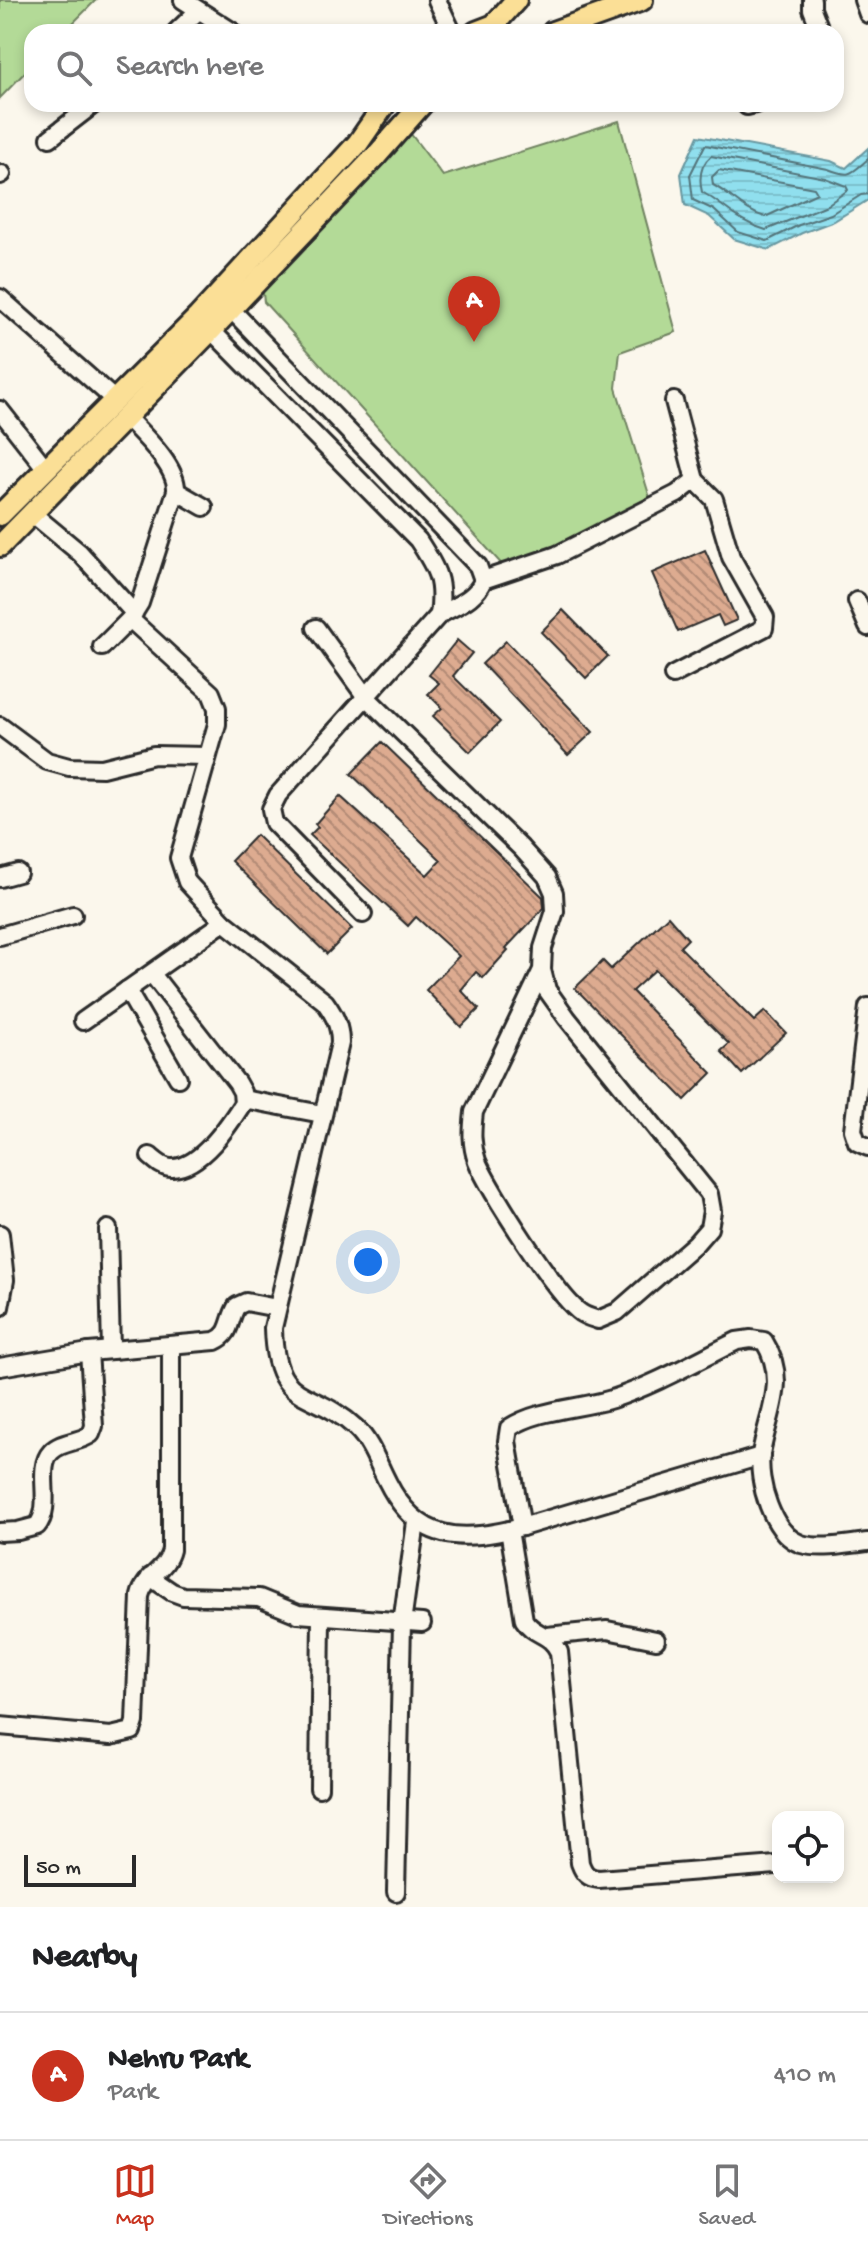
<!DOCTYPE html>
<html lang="en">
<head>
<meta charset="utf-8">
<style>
  body { margin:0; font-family:"Gochi Hand",sans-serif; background:#f2f2f2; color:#202124 }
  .controls { position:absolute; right:24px; bottom:24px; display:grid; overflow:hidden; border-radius:16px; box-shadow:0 4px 12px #0003 }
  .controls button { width:72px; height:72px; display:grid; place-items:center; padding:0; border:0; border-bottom:2px solid #e0e0e0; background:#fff; color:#202124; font:40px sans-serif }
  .scale { position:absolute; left:24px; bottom:20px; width:112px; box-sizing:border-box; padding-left:8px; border:4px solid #2b2b2b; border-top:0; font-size:22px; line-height:28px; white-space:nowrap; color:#2b2b2b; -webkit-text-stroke:6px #fbf7ec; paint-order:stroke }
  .you { position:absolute; left:368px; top:1262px; width:28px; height:28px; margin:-20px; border:6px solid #fff; border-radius:50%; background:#1a73e8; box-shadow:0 0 0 12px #1a73e833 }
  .badge { display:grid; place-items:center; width:52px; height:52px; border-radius:50%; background:#c8321e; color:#fff; font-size:26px; font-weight:700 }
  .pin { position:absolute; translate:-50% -66px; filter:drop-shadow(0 2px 4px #0008) }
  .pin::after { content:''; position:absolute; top:42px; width:28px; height:24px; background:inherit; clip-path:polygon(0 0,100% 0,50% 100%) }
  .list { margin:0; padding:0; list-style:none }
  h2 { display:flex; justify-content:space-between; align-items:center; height:104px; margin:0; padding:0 32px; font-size:34px }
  h2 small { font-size:26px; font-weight:400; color:#757577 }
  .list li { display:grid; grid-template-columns:52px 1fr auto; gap:24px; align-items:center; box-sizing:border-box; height:128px; padding:0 32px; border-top:2px solid #e0e0e0 }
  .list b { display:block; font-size:30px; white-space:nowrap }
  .list p { margin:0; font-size:26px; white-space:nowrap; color:#757577 }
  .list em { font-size:26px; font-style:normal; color:#757577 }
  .icon { flex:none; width:44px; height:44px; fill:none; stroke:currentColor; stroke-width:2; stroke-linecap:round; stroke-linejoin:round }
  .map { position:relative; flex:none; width:868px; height:1907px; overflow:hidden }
  .search { position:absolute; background:#fff; box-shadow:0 4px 12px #0003; left:24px; right:24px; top:24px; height:88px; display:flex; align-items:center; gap:20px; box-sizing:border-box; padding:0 28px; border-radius:24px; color:#757577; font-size:30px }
  .sheet { height:232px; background:#fff }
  nav { display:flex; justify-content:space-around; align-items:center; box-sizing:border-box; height:112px; border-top:2px solid #e0e0e0; background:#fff; font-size:22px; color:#757577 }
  nav a { display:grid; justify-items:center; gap:4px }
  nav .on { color:#c8321e }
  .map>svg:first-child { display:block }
  .green { fill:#b3da97; stroke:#6f8261; stroke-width:2 }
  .water { fill:url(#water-rules); stroke:#6897a0; stroke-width:2 }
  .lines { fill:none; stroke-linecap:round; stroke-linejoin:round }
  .shore { stroke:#537379; stroke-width:2 }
  .building { fill:url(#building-back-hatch); stroke:#2b2b2b; stroke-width:2 }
  .minor-casing { stroke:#2b2b2b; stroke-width:22 }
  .major-casing { stroke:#2b2b2b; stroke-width:26 }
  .minor { stroke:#fbf7ec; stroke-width:16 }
  .major { stroke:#fbdf96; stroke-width:20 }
</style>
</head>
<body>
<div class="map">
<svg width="868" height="1907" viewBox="0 0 868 1907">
  <defs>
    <pattern id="water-rules" width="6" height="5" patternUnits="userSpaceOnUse" patternTransform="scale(2)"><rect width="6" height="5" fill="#90dfee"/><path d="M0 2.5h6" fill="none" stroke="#7cc0cc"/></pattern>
    <pattern id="building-back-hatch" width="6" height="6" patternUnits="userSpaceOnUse" patternTransform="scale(2)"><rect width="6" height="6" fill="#ddab90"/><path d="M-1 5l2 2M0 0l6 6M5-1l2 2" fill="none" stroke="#b38b76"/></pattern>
  </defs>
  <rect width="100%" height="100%" fill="#fbf7ec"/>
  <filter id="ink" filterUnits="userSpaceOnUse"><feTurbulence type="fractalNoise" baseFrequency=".0125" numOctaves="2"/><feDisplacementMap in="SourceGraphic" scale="16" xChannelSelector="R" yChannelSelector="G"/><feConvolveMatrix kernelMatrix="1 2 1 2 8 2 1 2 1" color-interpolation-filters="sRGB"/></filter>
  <g filter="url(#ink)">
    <g class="green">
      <polygon points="0,0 96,0 64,32 32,32 32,65 0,98"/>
      <polygon points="619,121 676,332 620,352 616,388 651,501 506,569 264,302 262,284 407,129 443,176"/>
    </g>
    <polygon class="water" points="698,136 831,161 846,168 868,148 868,200 834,221 802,233 769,250 734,239 709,216 685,205 681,174"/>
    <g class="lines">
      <g class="shore">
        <path d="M 711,156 L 825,178 L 846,186 L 848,190 L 827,205 L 766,230 C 738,222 726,206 702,192 C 699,179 700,165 711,156 Z"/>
        <path d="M 868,159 C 851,174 851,178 828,169 L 705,145 L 690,175 L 693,200 L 714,210 L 738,232 L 767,241 L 799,225 L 831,214 L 861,195 L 868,194"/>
        <path d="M 719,170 L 814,188 L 817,193 L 765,217 C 744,211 732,195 713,185 L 712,177 Z"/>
      </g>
    </g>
    <g class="building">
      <polygon points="705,550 737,620 723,626 718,615 678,632 652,573"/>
      <polygon points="563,610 608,656 586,678 541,632"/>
      <polygon points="457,640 472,653 453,676 500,722 470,752 433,716 442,708 428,694 439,683 429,675"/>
      <polygon points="506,641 593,732 568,755 482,664"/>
      <polygon points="382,742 543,897 544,908 506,948 508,950 483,978 476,972 461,990 479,1009 461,1027 426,990 459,956 416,917 408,926 310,835 318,827 315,824 340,796 427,875 441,860 351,774"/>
      <polygon points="256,835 352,929 327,954 231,861"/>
      <polygon points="668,916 688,939 680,947 754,1021 765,1011 786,1033 742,1074 721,1051 729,1044 655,970 632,991 712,1073 685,1100 575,988 603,961 611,969"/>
    </g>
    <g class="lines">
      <defs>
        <g id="minor">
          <polyline points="183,0 233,32"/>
          <polyline points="437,0 452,32"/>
          <polyline points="812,0 812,9 821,32"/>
          <polyline points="863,0 868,14"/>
          <polyline points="176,32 198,11"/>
          <polyline points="747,106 755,104"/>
          <polyline points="50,138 94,104"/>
          <polyline points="0,175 2,174"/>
          <polyline points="0,298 116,401"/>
          <path d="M 225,303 L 478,566 L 483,580 C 476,599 456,605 439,615 L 278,795 L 271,809 L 274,823 L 363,914"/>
          <path d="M 204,323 L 418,540 C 437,569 444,581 439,615"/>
          <polyline points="0,410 47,470"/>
          <polyline points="176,491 204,507"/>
          <polyline points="33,514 80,553 134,613"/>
          <polyline points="483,580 557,555 677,494 695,480 674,401"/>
          <polyline points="857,601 868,627"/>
          <path d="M 130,619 L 211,693 L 217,708 L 217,724 L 179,858 L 187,882 L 224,922 L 325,1002 C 335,1016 340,1026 340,1043 L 273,1328 C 275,1409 311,1386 356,1428 C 371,1442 378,1464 387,1481 C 418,1544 462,1542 522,1527 L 761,1456"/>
          <path d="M 316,628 L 366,697 L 521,848 L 547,877 L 554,893 L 555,911 L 543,948 L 542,970 L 547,990 L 567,1018 L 709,1194 L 712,1211 L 709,1228 L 696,1243 L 617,1312 L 598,1320 C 592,1318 585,1316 581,1313 C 558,1298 488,1188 477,1161 C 471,1144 472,1130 474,1112 L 542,970"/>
          <path d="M 102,647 L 130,619 L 140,603 L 176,491 C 178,467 142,434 126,417"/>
          <polyline points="673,675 764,628 765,617 731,557 714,499 695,480"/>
          <polyline points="0,726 47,761 69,767 102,768 154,755 207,756"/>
          <polyline points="0,878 18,873"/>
          <polyline points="0,936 73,915"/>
          <polyline points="127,990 178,1078"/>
          <polyline points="868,1007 853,1130 857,1142 868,1147"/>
          <polyline points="83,1021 224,922"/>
          <polyline points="243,1099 322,1114"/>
          <path d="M 150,1156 C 156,1161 164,1169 173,1168 C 201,1167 229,1125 243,1103 L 242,1092 L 237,1083 L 152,974"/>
          <polyline points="108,1229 111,1350"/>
          <polyline points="0,1234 5,1280 0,1307"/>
          <path d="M 0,1367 L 89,1352 L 215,1341 C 232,1334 228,1320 237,1306 L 246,1302 L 277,1308"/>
          <path d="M 522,1527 L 507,1441 L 509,1428 C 538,1409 579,1409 612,1399 C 655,1385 696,1361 737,1341 L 751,1339 L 764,1341 C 789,1381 768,1412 761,1454 C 757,1481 772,1534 801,1544 C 822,1550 847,1544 868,1542"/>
          <path d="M 509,1530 L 524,1620 C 535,1637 550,1632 559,1652 L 580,1863 C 584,1874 588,1878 599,1879 L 776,1865"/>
          <path d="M 0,1532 L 18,1531 L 37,1526 C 54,1506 35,1469 51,1452 C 61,1441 79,1443 91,1434 L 94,1426 L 89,1352"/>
          <polyline points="150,1577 172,1592 183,1596 259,1598 298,1614 422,1623"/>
          <polyline points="547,1636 607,1630 656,1640"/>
          <path d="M 0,1726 L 111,1736 L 132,1731 L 135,1722 L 140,1596 C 145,1575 166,1571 171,1550 L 171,1346"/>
          <polyline points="319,1788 321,1616"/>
          <polyline points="396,1892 402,1623 416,1522"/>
        </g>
        <g id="major">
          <polyline points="476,32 494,25 516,0"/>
          <polyline points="553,32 642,0"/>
          <polyline points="0,515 198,317 358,143 385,104"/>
          <polyline points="0,546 211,330 377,155 422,104"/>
        </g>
      </defs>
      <use href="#minor" class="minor-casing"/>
      <use href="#major" class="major-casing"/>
      <use href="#minor" class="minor"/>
      <use href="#major" class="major"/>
    </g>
  </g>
</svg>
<div class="controls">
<button><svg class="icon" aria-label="locate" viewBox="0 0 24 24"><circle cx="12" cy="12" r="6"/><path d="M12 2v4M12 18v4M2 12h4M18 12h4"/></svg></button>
</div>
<div class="scale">50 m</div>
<div class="you"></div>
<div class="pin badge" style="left:474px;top:342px">A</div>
<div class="search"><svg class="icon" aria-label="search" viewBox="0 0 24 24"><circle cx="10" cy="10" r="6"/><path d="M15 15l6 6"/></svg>Search here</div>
</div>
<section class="sheet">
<h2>Nearby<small></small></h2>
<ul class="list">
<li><span class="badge">A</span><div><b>Nehru Park</b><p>Park</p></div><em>410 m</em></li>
</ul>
</section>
<nav>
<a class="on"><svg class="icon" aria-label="map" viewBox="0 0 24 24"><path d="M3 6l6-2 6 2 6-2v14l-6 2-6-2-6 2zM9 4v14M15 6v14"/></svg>Map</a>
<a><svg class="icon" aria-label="directions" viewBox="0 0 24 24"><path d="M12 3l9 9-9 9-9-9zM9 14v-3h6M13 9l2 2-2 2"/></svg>Directions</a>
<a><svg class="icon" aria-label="saved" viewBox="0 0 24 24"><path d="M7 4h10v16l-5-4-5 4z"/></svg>Saved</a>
</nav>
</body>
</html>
